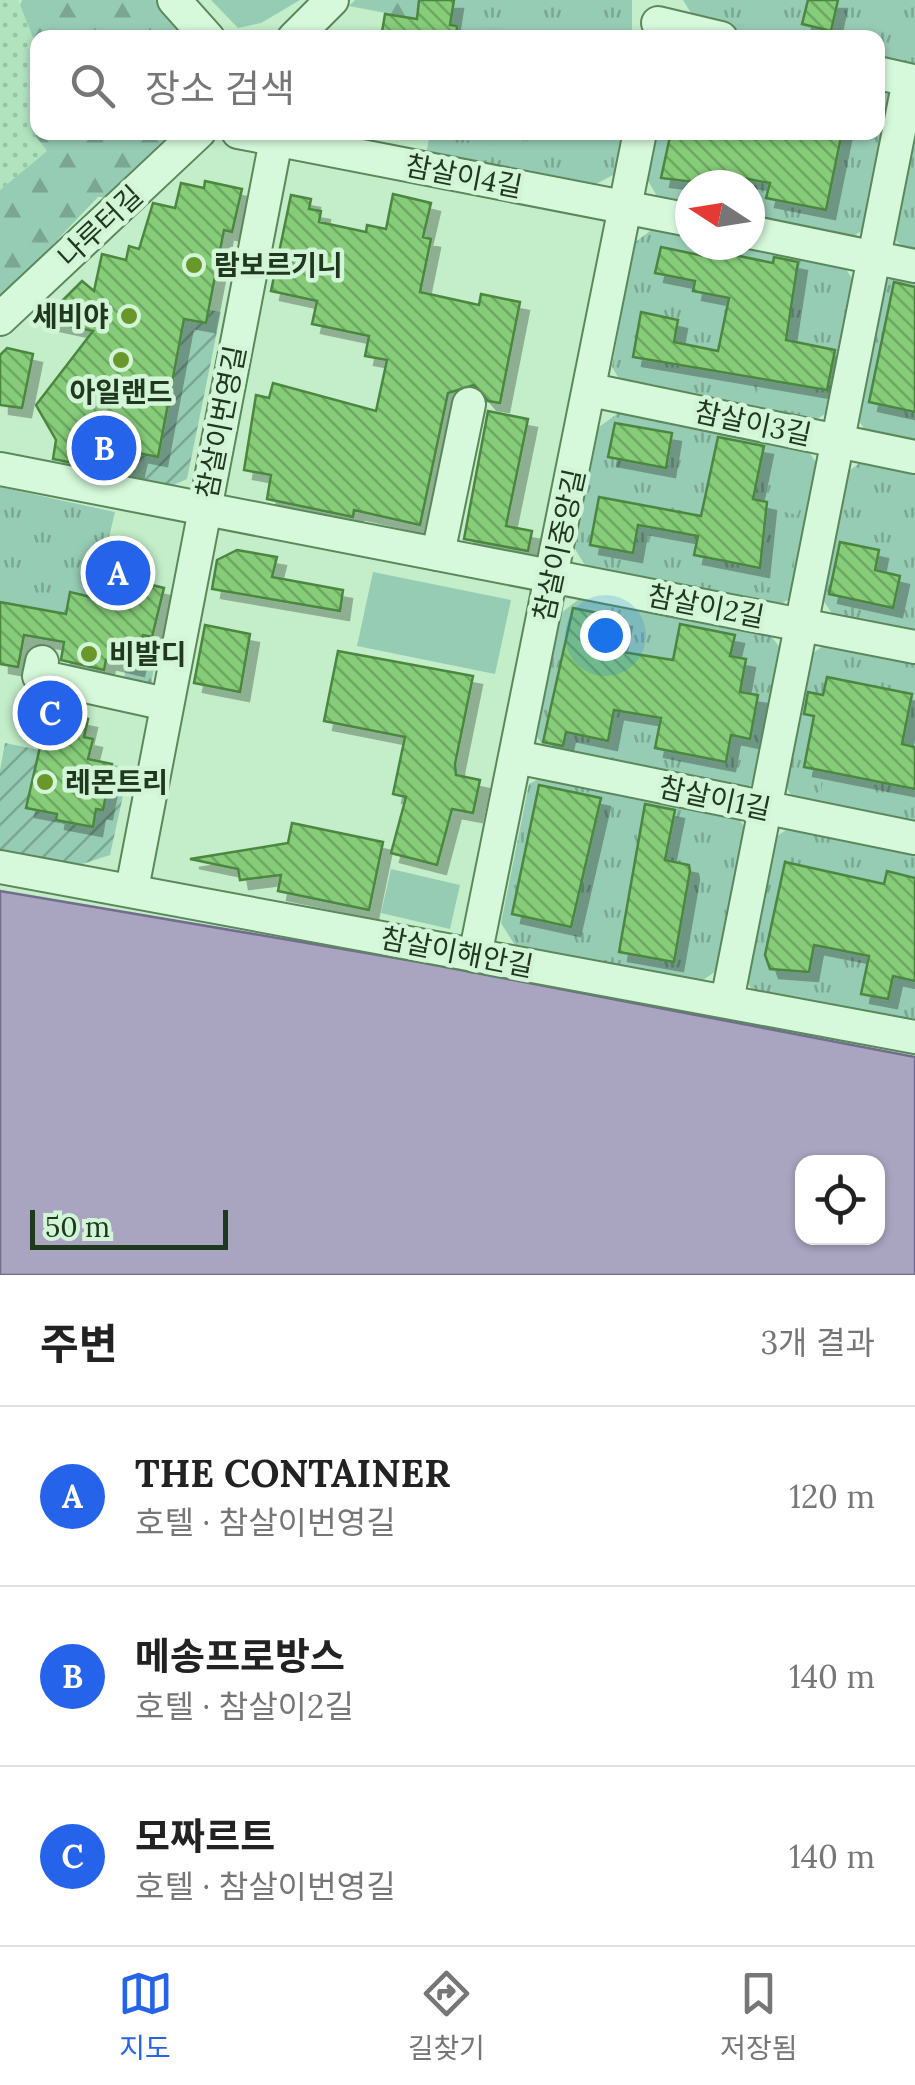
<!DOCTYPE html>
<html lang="ko">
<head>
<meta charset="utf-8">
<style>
  body { margin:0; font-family:Lora,"Noto Sans KR",serif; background:#f6f6f6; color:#222 }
  .controls { position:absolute; right:30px; bottom:30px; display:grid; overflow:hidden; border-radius:20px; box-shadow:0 2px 8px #0004 }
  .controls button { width:90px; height:90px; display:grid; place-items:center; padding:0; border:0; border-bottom:2px solid #e0e0e0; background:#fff; color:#222; font:50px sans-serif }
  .compass { position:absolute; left:675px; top:170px; width:90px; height:90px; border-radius:50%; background:#fff; box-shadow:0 2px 8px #0004; rotate:282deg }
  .scale { position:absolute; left:30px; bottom:25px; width:198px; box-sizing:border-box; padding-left:10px; border:5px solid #20381e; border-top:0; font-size:28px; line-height:35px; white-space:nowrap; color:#20381e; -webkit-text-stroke:8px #d2f5d7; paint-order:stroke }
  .you { position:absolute; left:605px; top:635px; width:35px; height:35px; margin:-25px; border:8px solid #fff; border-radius:50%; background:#1a73e8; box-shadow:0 0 0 15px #1a73e833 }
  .badge { display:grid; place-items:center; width:65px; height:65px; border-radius:50%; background:#2563eb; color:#fff; font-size:32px; font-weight:700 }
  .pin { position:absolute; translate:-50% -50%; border:5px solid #fff; box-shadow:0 2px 10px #0006 }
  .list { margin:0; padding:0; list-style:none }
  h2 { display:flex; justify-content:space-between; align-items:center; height:130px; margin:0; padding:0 40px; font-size:42px }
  h2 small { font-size:32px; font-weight:400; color:#767676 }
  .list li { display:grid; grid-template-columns:65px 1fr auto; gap:30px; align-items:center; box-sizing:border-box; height:180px; padding:0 40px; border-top:2px solid #e0e0e0 }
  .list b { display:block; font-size:38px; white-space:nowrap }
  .list p { margin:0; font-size:32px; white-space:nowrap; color:#767676 }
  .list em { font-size:32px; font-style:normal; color:#767676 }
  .icon { flex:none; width:55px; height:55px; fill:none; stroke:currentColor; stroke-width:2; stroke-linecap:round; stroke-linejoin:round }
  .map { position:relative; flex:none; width:915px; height:1275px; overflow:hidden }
  .search { position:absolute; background:#fff; box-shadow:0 2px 8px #0004; left:30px; right:30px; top:30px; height:110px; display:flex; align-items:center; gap:25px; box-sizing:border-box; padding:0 35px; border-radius:20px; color:#767676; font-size:38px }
  .sheet { height:670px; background:#fff }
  nav { display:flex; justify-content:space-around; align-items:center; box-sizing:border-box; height:140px; border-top:2px solid #e0e0e0; background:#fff; font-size:28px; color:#767676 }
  nav a { display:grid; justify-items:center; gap:5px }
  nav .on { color:#2563eb }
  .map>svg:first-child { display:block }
  .farmland { fill:url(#farmland-dots) }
  .grass { fill:url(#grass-tufts) }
  .forest { fill:url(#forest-firs) }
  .park { fill:#97ccb4 }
  .garden { fill:url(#garden-furrows) }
  .water { fill:#a9a5c1; stroke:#726c8f; stroke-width:2.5; fill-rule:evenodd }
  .building { fill:url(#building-back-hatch); stroke:#4c8740; stroke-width:2.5; filter:url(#shadow) }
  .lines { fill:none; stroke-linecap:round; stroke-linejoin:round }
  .minor-casing { stroke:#5b885a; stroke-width:36 }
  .minor { stroke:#d6f9db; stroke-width:32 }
  .poi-dot { fill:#69972a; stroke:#d2f5d7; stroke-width:4 }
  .labels { text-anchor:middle; stroke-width:9; stroke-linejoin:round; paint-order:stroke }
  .street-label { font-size:28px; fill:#20381e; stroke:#d2f5d7 }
  .poi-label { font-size:28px; font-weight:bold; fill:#20381e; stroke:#d2f5d7; text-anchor:start }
</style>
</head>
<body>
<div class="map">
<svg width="915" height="1275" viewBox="0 0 915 1275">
  <defs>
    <pattern id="farmland-dots" width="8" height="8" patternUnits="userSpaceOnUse" patternTransform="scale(2.5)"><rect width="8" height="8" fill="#b0e3be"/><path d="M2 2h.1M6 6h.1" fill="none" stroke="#97c4a3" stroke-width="1.8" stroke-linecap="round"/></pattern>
    <pattern id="grass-tufts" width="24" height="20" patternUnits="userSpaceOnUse" patternTransform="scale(2.5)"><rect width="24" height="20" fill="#97ccb4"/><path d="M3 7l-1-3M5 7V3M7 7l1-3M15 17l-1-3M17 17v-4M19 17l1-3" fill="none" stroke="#7ba792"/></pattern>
    <pattern id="forest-firs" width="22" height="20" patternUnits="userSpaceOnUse" patternTransform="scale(2.5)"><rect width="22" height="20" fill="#97ccb4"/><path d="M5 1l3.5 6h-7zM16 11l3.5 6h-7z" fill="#7ba792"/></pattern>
    <pattern id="garden-furrows" width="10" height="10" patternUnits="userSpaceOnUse" patternTransform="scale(2.5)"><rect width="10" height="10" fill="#97ccb4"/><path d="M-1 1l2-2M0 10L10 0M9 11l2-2" fill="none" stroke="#7ba792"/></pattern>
    <pattern id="building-back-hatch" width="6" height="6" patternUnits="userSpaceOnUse" patternTransform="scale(2.5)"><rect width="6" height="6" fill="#86cc79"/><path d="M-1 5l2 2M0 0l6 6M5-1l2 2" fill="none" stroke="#6da763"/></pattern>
    <filter id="shadow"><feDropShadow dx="9" dy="9" stdDeviation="0" flood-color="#0004"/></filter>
  </defs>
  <rect width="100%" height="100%" fill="#c3eec9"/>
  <polygon class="farmland" points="0,0 18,0 37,48 37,120 31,130 47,151 0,190"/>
  <g class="grass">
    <polygon points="425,0 632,0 632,37 447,37 453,6"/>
    <polygon points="683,0 915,0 915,67 878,59 878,38 783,37 698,24"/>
    <polygon points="878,78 893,99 869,227 846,240 750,221 750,185 690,185 690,209 661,203 647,179 656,133 878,132"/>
    <polygon points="915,126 915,252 897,242 893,233"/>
    <polygon points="430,133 625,133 617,173 592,186 426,155"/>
    <polygon points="654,228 690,235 690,245 742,245 843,265 856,284 830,411 812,422 623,385 612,367 634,243"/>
    <polygon points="897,274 915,278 915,446 870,437 856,417 881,285"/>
    <polygon points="621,411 806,448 820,468 794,596 775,608 588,570 575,549 599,427"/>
    <polygon points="868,457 915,468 915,635 836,619 822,599 846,473"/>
    <polygon points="0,487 115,512 89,622 64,643 38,637 43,610 0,602"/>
    <polygon points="579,599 768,632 784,653 757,781 738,793 550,755 537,737 560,614"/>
    <polygon points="829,642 915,661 915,827 797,803 783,783 807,657"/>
    <polygon points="548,774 736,814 749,835 722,967 703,980 516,947 501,923 529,784"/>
    <polygon points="792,826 915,851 915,1023 752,992 743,969 768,842"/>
  </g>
  <g class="forest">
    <polygon points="22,0 164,0 199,37 38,38 37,48 20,5"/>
    <polygon points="355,0 425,0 454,6 449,25 349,6"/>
    <polygon points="37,120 38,132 188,133 122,197 98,197 0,300 0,190 47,151 31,130"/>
    <polygon points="114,628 159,639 151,685 124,680 126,665 135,667"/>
  </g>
  <g class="park">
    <polygon points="211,0 300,0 261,23 238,28"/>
    <polygon points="467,24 535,37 464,37"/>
    <polygon points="446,133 446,132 525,133 521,151 446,136"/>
    <polygon points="529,133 607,133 600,167 525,152"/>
    <polygon points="759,379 807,388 802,413 755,404"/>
    <polygon points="785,456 809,461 798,515 774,510"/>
    <polygon points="774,532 798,537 787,591 763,586"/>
    <polygon points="373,572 511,600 495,674 357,646"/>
    <polygon points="824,776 876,787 871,812 819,801"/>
    <polygon points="391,869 460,885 450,929 381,913"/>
  </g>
  <g class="garden">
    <polygon points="120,293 221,312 187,479 169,487 85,471"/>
    <polygon points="5,743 129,768 110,855 79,865 0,853 0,770"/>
  </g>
  <path class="water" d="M 0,891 L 419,962 L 915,1057 L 915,1275 L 0,1275 ZM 802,1162 L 878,1162 L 878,1238 L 802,1238 Z"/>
  <g class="building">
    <polygon points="419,0 454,0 450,25 457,26 456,38 381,38 385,14 417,19"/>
    <polygon points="808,0 838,0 831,31 802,24"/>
    <polygon points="671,132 842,132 826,210 766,198 770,183 721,174 719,185 661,178"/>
    <polygon points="205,181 242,189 232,232 224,230 206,323 184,319 158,457 138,453 134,471 116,463 115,471 53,459 56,440 36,405 93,331 51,322 54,309 82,281 94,291 102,254 126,260 129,246 139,249 153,203 175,208 181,183 204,188"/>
    <polygon points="393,194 431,203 423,237 431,239 420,292 479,305 481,294 520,302 500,403 488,401 474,385 448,393 420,525 354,510 353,517 267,499 271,475 244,470 256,395 269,398 273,383 376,411 387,360 365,356 369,336 312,324 317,301 271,291 291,195 311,199 309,209 321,211 319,222 366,232 367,225 386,229"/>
    <polygon points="661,247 704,256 705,249 773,263 774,257 798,262 786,340 835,350 827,390 633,357 641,312 678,320 674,342 718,351 729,298 693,291 695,281 655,273"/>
    <polygon points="894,282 915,287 915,412 869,402"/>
    <polygon points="7,348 33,354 22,408 0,405 0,355"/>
    <polygon points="488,411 528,419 506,526 532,531 528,551 464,539"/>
    <polygon points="615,423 672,433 666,468 608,457"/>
    <polygon points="718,437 764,446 753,499 767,502 760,568 694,555 698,536 638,525 633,553 590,545 599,497 701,516"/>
    <polygon points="840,542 879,550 875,570 900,576 893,608 829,594"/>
    <polygon points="237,550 277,557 272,577 343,590 340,611 212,589 217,560"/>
    <polygon points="105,558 128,563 124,578 164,588 152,637 143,635 135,667 106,660 104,670 61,660 64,642 24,635 18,667 0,664 0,602 66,614 70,592 95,598"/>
    <polygon points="573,608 623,618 616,651 673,660 680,624 735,635 730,656 746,659 740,692 758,695 750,739 731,735 726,762 655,748 661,718 614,710 608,741 566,732 563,746 543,742"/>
    <polygon points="205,625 250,634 240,692 194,683"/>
    <polygon points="338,651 473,676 455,764 456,775 480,780 473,813 452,809 437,865 391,853 406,797 393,794 405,737 324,721"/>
    <polygon points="827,677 912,694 902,744 915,747 915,789 804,767 814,716 804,714 808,692 823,695"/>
    <polygon points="51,699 70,703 68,715 88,719 84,737 93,739 88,759 112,764 103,810 96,809 93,827 56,820 57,814 26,808"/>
    <polygon points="539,785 601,798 571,927 512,914"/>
    <polygon points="645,804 675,810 665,860 689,865 690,871 674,962 619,952"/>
    <polygon points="292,823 383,842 369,910 278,891 281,875 240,880 238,869 190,859 288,843"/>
    <polygon points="785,862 884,884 887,871 915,878 915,981 893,976 888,999 861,994 869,956 814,945 809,972 770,969 765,955"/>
  </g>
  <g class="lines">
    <defs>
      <g id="minor">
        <polyline points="174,0 208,38"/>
        <polyline points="658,23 721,38"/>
        <polyline points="294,38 332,0"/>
        <polyline points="238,132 690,220"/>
        <polyline points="750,232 915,266"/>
        <polyline points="0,319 199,132"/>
        <polyline points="591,390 915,457"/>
        <polyline points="0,469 915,647"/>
        <polyline points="438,554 469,404"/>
        <polyline points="42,662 39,676 166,704"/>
        <polyline points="516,757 915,838"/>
        <polyline points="0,867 915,1037"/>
        <polyline points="132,889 276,140"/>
        <polyline points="475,956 640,132"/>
        <polyline points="727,1001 909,80 878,73"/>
      </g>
    </defs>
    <use href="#minor" class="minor-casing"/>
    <use href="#minor" class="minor"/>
  </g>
  <g class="poi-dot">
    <circle cx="194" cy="265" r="10"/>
    <circle cx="129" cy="316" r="10"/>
    <circle cx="121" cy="360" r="10"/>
    <circle cx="89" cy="654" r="10"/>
    <circle cx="45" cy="782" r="10"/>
  </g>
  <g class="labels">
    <g class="street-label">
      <text transform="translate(464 176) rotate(11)" y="10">참살이4길</text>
      <text transform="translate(100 226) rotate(-43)" y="10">나루터길</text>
      <text transform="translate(221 422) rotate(-79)" y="10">참살이번영길</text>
      <text transform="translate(753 423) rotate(12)" y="10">참살이3길</text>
      <text transform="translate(559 545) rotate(-78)" y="10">참살이중앙길</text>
      <text transform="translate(706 606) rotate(11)" y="10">참살이2길</text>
      <text transform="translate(715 798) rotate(12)" y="10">참살이1길</text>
      <text transform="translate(457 952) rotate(11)" y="10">참살이해안길</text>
    </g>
    <g class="poi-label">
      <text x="214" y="275">람보르기니</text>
      <text x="109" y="326" text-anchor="end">세비야</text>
      <text x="121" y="402" text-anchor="middle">아일랜드</text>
      <text x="109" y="664">비발디</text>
      <text x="65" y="792">레몬트리</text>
    </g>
  </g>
</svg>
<div class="controls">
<button><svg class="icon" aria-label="locate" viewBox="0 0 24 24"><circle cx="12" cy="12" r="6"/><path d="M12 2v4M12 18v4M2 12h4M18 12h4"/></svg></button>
</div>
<svg class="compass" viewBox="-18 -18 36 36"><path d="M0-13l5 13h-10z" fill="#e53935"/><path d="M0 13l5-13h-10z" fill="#767676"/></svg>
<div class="scale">50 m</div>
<div class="you"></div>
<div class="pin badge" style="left:118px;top:573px">A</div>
<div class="pin badge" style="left:104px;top:448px">B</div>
<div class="pin badge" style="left:50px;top:713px">C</div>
<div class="search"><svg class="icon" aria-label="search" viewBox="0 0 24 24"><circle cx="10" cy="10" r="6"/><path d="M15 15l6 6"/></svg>장소 검색</div>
</div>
<section class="sheet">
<h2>주변<small>3개 결과</small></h2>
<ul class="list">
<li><span class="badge">A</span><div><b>THE CONTAINER</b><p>호텔 · 참살이번영길</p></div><em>120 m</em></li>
<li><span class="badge">B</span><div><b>메송프로방스</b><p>호텔 · 참살이2길</p></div><em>140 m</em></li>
<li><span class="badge">C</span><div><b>모짜르트</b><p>호텔 · 참살이번영길</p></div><em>140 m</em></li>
</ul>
</section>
<nav>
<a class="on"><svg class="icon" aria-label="map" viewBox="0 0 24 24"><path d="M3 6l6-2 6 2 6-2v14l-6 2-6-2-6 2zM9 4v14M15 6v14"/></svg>지도</a>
<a><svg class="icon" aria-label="directions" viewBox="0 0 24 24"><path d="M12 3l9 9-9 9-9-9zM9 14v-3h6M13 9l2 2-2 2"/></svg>길찾기</a>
<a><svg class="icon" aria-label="saved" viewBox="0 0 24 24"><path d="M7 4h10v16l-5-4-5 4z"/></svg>저장됨</a>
</nav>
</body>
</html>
